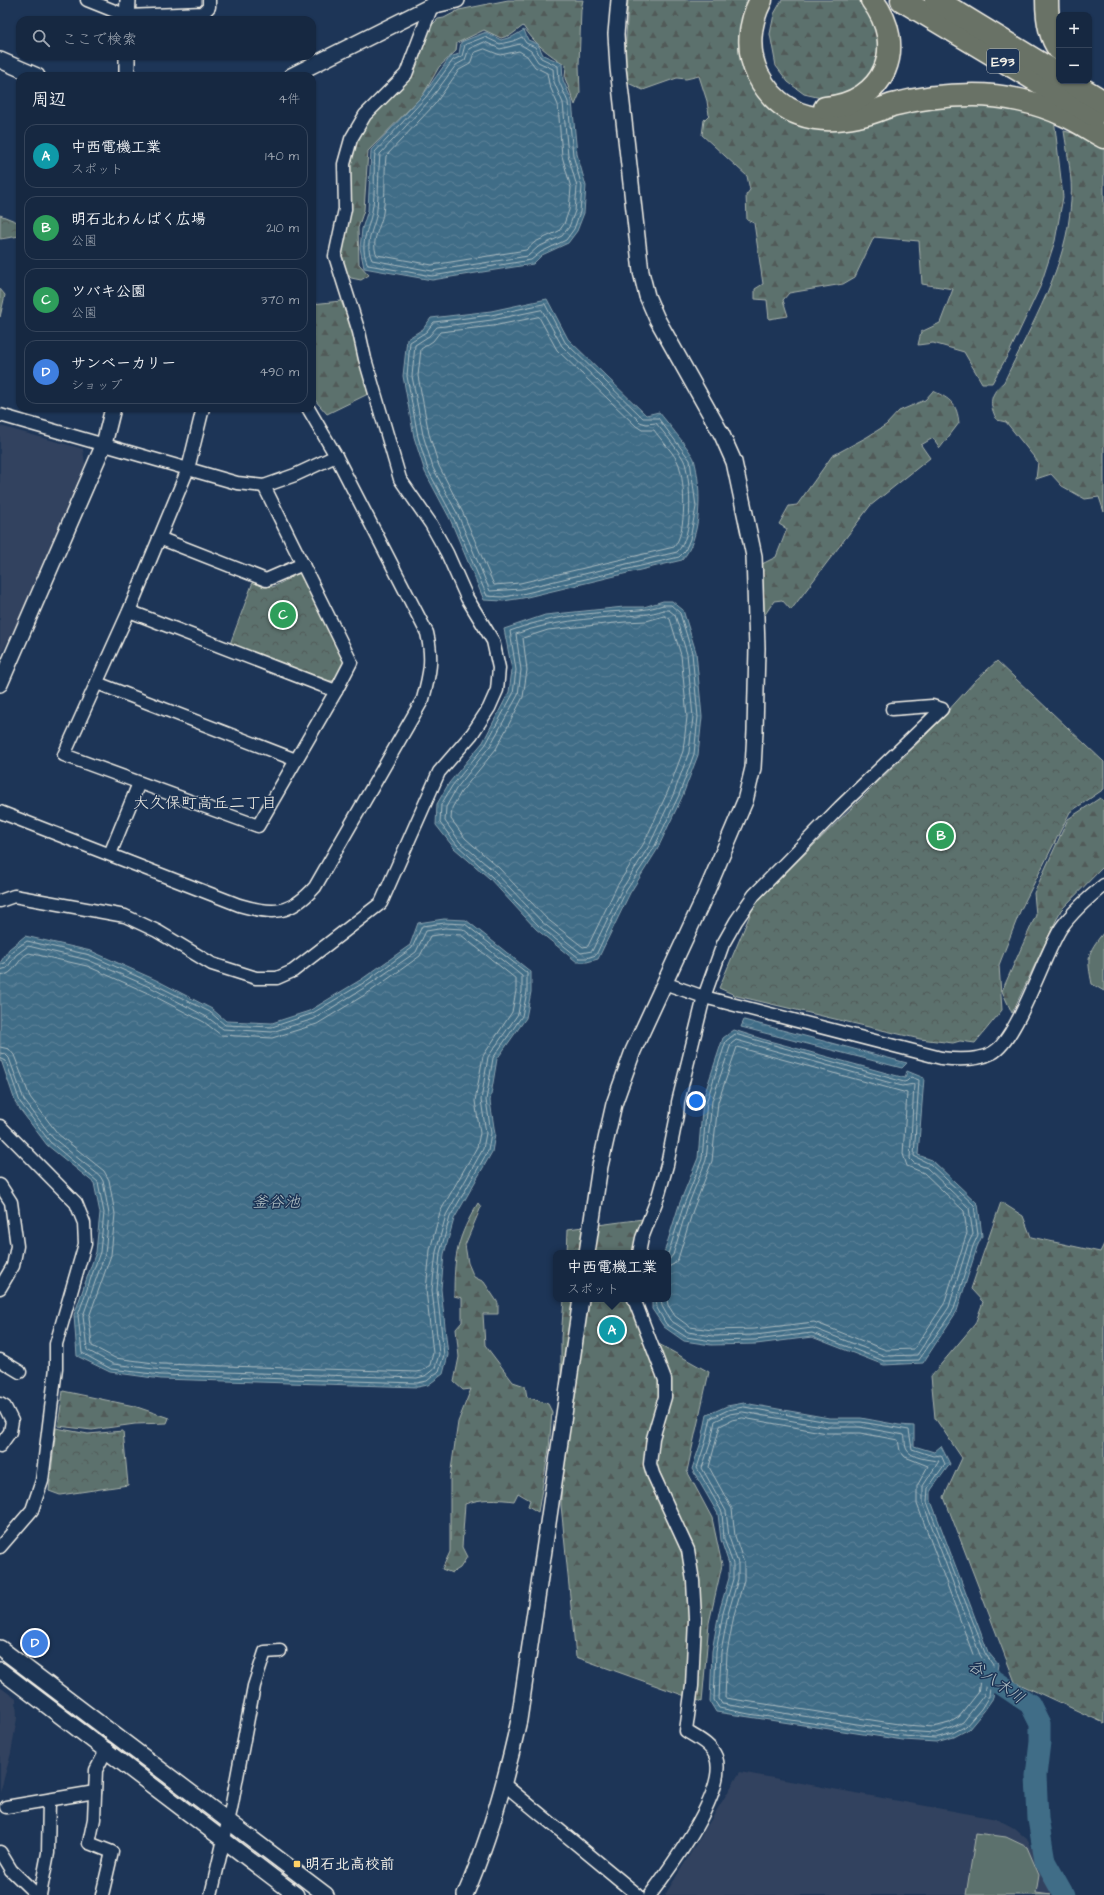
<!DOCTYPE html>
<html lang="ja">
<head>
<meta charset="utf-8">
<style>
  body { margin:0; font-family:"Architects Daughter","Klee One",sans-serif; background:#1f3048; color:#f1f3f6 }
  .controls { position:absolute; right:12px; top:12px; display:grid; overflow:hidden; border-radius:8px; box-shadow:0 1px 3px #0004 }
  .controls button { width:36px; height:36px; display:grid; place-items:center; padding:0; border:0; border-bottom:1px solid #35445a; background:#162841; color:#f1f3f6; font:20px sans-serif }
  .you { position:absolute; left:696px; top:1101px; width:14px; height:14px; margin:-10px; border:3px solid #fff; border-radius:50%; background:#1a73e8; box-shadow:0 0 0 6px #1a73e833 }
  .badge { display:grid; place-items:center; width:26px; height:26px; border-radius:50%; background:#8bbbb9; color:#fff; font-size:13px; font-weight:700 }
  .pin { position:absolute; translate:-50% -50%; border:2px solid #fff; box-shadow:0 1px 4px #0006 }
  .popup { position:absolute; left:553px; top:1250px; width:118px; height:52px; box-sizing:border-box; display:grid; place-content:center; border-radius:8px; background:#162841; filter:drop-shadow(0 1px 3px #0005); font-size:13px; white-space:nowrap; color:#9ea6b1 }
  .popup b { font-size:15px; color:#f1f3f6 }
  .popup::after { content:''; position:absolute; left:50%; top:100%; margin-left:-8px; border:8px solid transparent; border-top-color:#162841 }
  .list { margin:0; padding:0; list-style:none }
  h2 { display:flex; justify-content:space-between; align-items:center; height:52px; margin:0; padding:0 16px; font-size:17px }
  h2 small { font-size:13px; font-weight:400; color:#9ea6b1 }
  .list li { display:grid; grid-template-columns:26px 1fr auto; gap:12px; align-items:center; box-sizing:border-box; height:64px; margin:0 8px 8px; padding:0 8px; border:1px solid #35445a; border-radius:12px }
  .list b { display:block; font-size:15px; white-space:nowrap }
  .list p { margin:0; font-size:13px; white-space:nowrap; color:#9ea6b1 }
  .list em { font-size:13px; font-style:normal; color:#9ea6b1 }
  .icon { flex:none; width:22px; height:22px; fill:none; stroke:currentColor; stroke-width:2; stroke-linecap:round; stroke-linejoin:round }
  .map { position:relative; flex:none; width:1104px; height:1895px; overflow:hidden }
  .search { position:absolute; background:#162841; box-shadow:0 1px 3px #0004; left:16px; top:16px; width:300px; height:44px; display:flex; align-items:center; gap:10px; box-sizing:border-box; padding:0 14px; border-radius:12px; color:#9ea6b1; font-size:15px }
  .panel { position:absolute; background:#162841; box-shadow:0 1px 3px #0004; left:16px; top:72px; width:300px; height:340px; border-radius:12px }
  .map>svg:first-child { display:block }
  .built { fill:#32425e }
  .forest { fill:url(#forest-firs); stroke:#a8b1aa }
  .park { fill:url(#park-crowns); stroke:#a8b1aa }
  .garden { fill:#5b716d; stroke:#a8b1aa }
  .water { fill:url(#water-waves); stroke:#89a2ae }
  .lines { fill:none; stroke-linecap:round; stroke-linejoin:round }
  .shore { stroke:#acbcc1; stroke-width:1 }
  .river { stroke:#416d87; stroke-width:21 }
  .minor-casing { stroke:#f4f1e8; stroke-width:15 }
  .tertiary-casing { stroke:#f4f1e8; stroke-width:18 }
  .motorway-casing { stroke:#f4f1e8; stroke-width:25 }
  .minor { stroke:#1d3557; stroke-width:12 }
  .tertiary { stroke:#1d3557; stroke-width:15 }
  .motorway { stroke:#697266; stroke-width:22 }
  .poi-dot { fill:#ffd166; stroke:#1d3557; stroke-width:1.5 }
  .labels { text-anchor:middle; stroke-width:3; stroke-linejoin:round; paint-order:stroke }
  .shield { fill:#1d3557; stroke:#b4b9bc; stroke-width:1 }
  .shield-label { font-size:14px; font-weight:bold; fill:#f4f1e8 }
  .poi-label { font-size:15px; font-weight:bold; fill:#f4f1e8; stroke:#1d3557; text-anchor:start }
  .neighbourhood-label { font-size:16px; fill:#f4f1e8; stroke:#1d3557 }
  .water-label { font-size:16px; font-style:italic; fill:#b5c3c6; stroke:#1d3557 }
</style>
</head>
<body>
<div class="map">
<svg width="1104" height="1895" viewBox="0 0 1104 1895">
  <defs>
    <pattern id="forest-firs" width="22" height="20" patternUnits="userSpaceOnUse"><rect width="22" height="20" fill="#5b716d"/><path d="M5 1l3.5 6h-7zM16 11l3.5 6h-7z" fill="#515a58"/></pattern>
    <pattern id="park-crowns" width="20" height="18" patternUnits="userSpaceOnUse"><rect width="20" height="18" fill="#5b716d"/><path d="M2 6a3 3 0 1 1 6 0M12 15a3 3 0 1 1 6 0" fill="none" stroke="#515a58"/></pattern>
    <pattern id="water-waves" width="16" height="10" patternUnits="userSpaceOnUse"><rect width="16" height="10" fill="#416d87"/><path d="M0 5q4-4 8 0t8 0" fill="none" stroke="#5d8298"/></pattern>
  </defs>
  <rect width="100%" height="100%" fill="#1d3557"/>
  <filter id="ink" filterUnits="userSpaceOnUse"><feTurbulence type="fractalNoise" baseFrequency=".025" numOctaves="2"/><feDisplacementMap in="SourceGraphic" scale="8" xChannelSelector="R" yChannelSelector="G"/><feConvolveMatrix kernelMatrix="1 2 1 2 8 2 1 2 1" color-interpolation-filters="sRGB"/></filter>
  <g filter="url(#ink)">
    <g class="built">
      <polygon points="0,426 83,449 85,464 15,627 0,657"/>
      <polygon points="0,1687 16,1699 17,1718 11,1753 0,1793"/>
      <polygon points="740,1772 997,1819 1014,1828 1028,1840 1048,1882 1060,1895 665,1895"/>
    </g>
    <g class="forest">
      <path d="M 508,0 L 583,0 L 581,10 L 579,65 L 580,93 L 575,105 L 565,78 L 566,65 C 548,54 535,44 523,26 L 511,35 L 501,38 L 484,30 L 457,43 L 456,51 L 439,67 L 423,95 L 368,151 L 364,210 L 358,228 L 359,264 L 369,275 L 361,280 L 351,278 L 345,271 L 342,259 L 343,246 L 344,229 L 350,216 L 348,173 L 349,157 L 359,130 L 391,96 L 407,82 L 417,64 L 431,26 L 438,19 L 444,18 L 459,10 Z"/>
      <polygon points="628,0 753,0 764,98 778,116 810,126 931,105 978,104 1017,110 1054,118 1063,197 1055,241 1040,287 1010,351 992,383 982,383 964,352 933,343 918,345 921,332 940,323 953,289 922,284 919,241 874,237 855,277 843,284 789,293 783,300 788,316 769,319 767,300 755,299 755,289 763,284 754,223 747,220 746,195 750,190 747,176 702,135 704,120 709,115 707,101 699,76 686,79 677,78 643,90 628,83 625,57"/>
      <polygon points="782,0 862,0 881,35 876,68 857,89 832,98 821,98 804,94 788,82 776,66 770,34 774,14"/>
      <path d="M 1064,131 L 1085,136 L 1104,149 L 1104,512 L 1099,497 L 1085,499 L 1062,486 L 1051,474 L 1036,479 L 1038,462 L 1006,422 L 997,420 C 988,403 990,394 1004,382 C 1031,325 1068,265 1071,200 C 1073,179 1067,152 1064,131 Z"/>
      <polygon points="341,301 353,331 368,394 327,414 314,399 312,304"/>
      <path d="M 933,391 C 951,399 957,404 959,423 L 940,448 L 933,438 L 921,445 L 930,458 L 870,506 L 791,610 L 782,600 L 774,601 L 764,616 L 762,564 L 776,557 L 787,529 L 779,524 L 789,506 L 797,505 L 832,456 L 867,437 L 886,425 L 899,411 L 925,400 Z"/>
      <polygon points="1100,798 1104,801 1104,866 1061,910 1012,1013 1002,991 1036,915 1034,893 1068,819"/>
      <polygon points="1001,1202 1023,1216 1031,1237 1100,1252 1104,1244 1104,1723 1015,1682 944,1497 962,1458 935,1418 931,1376 975,1324 983,1302 971,1289"/>
      <path d="M 478,1203 L 481,1207 L 465,1245 L 468,1263 L 474,1277 L 484,1282 L 498,1303 L 498,1314 L 483,1314 L 485,1345 L 513,1382 L 525,1386 L 527,1397 L 548,1404 L 552,1412 L 549,1449 L 538,1512 L 528,1506 L 530,1500 L 518,1493 L 514,1501 C 498,1499 480,1498 465,1504 L 462,1547 L 467,1557 L 460,1568 L 452,1573 L 442,1569 L 450,1552 L 450,1477 L 458,1422 L 471,1389 L 463,1390 L 454,1382 L 459,1357 L 456,1329 L 462,1322 L 462,1298 L 454,1296 C 454,1255 457,1238 478,1203 Z"/>
      <polygon points="643,1219 639,1253 567,1253 568,1229"/>
      <polygon points="564,1299 634,1299 657,1343 709,1372 687,1471 712,1518 722,1565 709,1623 702,1702 576,1657 561,1505 561,1338"/>
      <polygon points="63,1391 134,1406 169,1418 167,1423 135,1424 92,1430 58,1426"/>
    </g>
    <g class="park">
      <polygon points="0,215 20,223 20,236 0,239"/>
      <polygon points="0,289 5,295 0,317"/>
      <polygon points="295,573 302,574 345,660 338,680 329,681 230,644 253,582 273,587 290,578"/>
      <polygon points="997,661 1104,762 1104,789 1070,812 1021,909 999,965 1002,1010 975,1043 960,1041 953,1043 920,1039 737,996 719,988 755,903 927,734 975,681"/>
      <polygon points="56,1428 88,1434 123,1431 128,1485 60,1495 49,1491"/>
    </g>
    <g class="garden">
      <path d="M 1104,932 L 1104,991 L 1092,984 C 1087,958 1086,954 1104,932 Z"/>
      <polygon points="976,1833 1006,1837 1027,1847 1039,1875 1036,1893 1051,1895 966,1895"/>
    </g>
    <g class="water">
      <polygon points="524,30 528,40 538,44 543,55 562,63 563,80 572,101 577,154 586,186 584,213 577,231 568,243 542,255 533,264 432,280 364,268 360,248 362,229 368,210 371,150 423,95 450,57 459,54 461,42 486,32 501,40 512,37"/>
      <path d="M 547,299 L 568,339 L 646,415 L 659,412 C 666,421 691,451 694,459 C 702,488 702,538 682,560 L 523,598 L 503,601 L 484,600 L 450,519 L 425,472 L 414,437 L 403,376 L 407,339 L 423,329 L 431,318 L 491,311 Z"/>
      <polygon points="663,601 672,601 683,610 696,652 702,717 698,755 682,797 657,850 630,893 598,959 587,962 577,962 536,929 489,878 454,848 436,825 437,804 449,783 483,742 509,692 512,670 504,629 545,615 624,607 644,607"/>
      <polygon points="444,919 466,920 531,972 531,992 526,1018 497,1059 490,1101 495,1134 492,1152 454,1219 444,1254 441,1289 448,1355 443,1374 428,1385 418,1387 161,1379 110,1372 77,1356 74,1315 96,1252 100,1213 94,1183 47,1145 16,1104 0,1057 0,963 9,949 25,936 91,951 156,980 212,1009 226,1021 272,1023 309,1011 362,979 410,945 418,923"/>
      <polygon points="744,1020 907,1063 902,1068 741,1027"/>
      <polygon points="734,1030 762,1039 905,1078 907,1071 924,1078 918,1155 932,1160 978,1204 982,1236 977,1247 957,1311 923,1363 884,1365 812,1337 756,1344 711,1345 684,1341 664,1327 652,1309 652,1299 668,1299 668,1253 664,1253 679,1205 698,1158 703,1099 723,1038"/>
      <polygon points="744,1403 829,1418 861,1418 899,1425 914,1426 914,1446 934,1452 941,1446 950,1464 931,1490 931,1501 988,1652 998,1664 993,1698 984,1711 969,1729 954,1737 936,1742 903,1740 716,1712 710,1702 712,1651 719,1612 729,1578 729,1564 721,1540 718,1514 692,1469 702,1439 707,1415 727,1406"/>
    </g>
    <g class="lines">
      <g class="shore">
        <path d="M 485,37 L 500,44 L 513,41 L 522,37 L 526,43 L 535,47 L 541,58 L 558,66 L 559,81 L 568,102 L 573,155 L 582,187 L 580,212 L 574,229 L 566,240 L 541,252 L 531,260 L 432,276 L 368,265 C 358,243 369,230 372,211 C 376,192 373,171 375,152 L 426,97 L 453,60 L 462,56 L 465,45 Z"/>
        <path d="M 485,42 L 500,49 L 520,44 L 531,51 L 538,62 L 553,69 L 554,82 L 563,103 L 568,155 L 577,187 L 575,211 L 569,227 L 562,236 L 538,247 L 528,256 L 432,271 L 372,260 C 363,241 376,227 377,209 C 379,191 378,172 380,154 L 430,100 L 456,65 L 465,60 L 469,49 Z"/>
        <path d="M 485,49 L 500,55 L 519,51 L 527,56 L 535,67 L 547,73 L 549,84 L 558,105 L 562,156 L 571,188 L 569,210 L 564,224 L 559,231 L 535,242 L 526,250 L 432,265 L 377,255 C 370,241 381,227 383,213 C 386,194 384,175 386,156 L 435,104 L 459,70 L 470,64 L 474,53 Z"/>
        <polygon points="545,304 565,342 643,418 658,418 690,460 696,507 690,539 685,551 679,557 522,594 503,597 487,596 453,517 428,470 418,437 407,376 410,342 426,332 434,322 491,315"/>
        <path d="M 542,310 L 562,346 L 640,422 L 646,424 L 656,423 C 663,432 682,454 685,463 C 691,485 694,536 677,552 L 521,589 L 490,591 L 458,515 L 433,468 L 423,435 L 412,376 L 415,345 L 429,336 L 437,327 L 492,320 Z"/>
        <path d="M 539,317 L 557,350 L 636,426 L 642,430 L 654,430 C 660,439 676,455 679,465 C 685,484 687,532 674,547 L 520,583 L 494,585 L 463,513 L 439,466 L 429,434 L 418,376 L 421,349 L 433,341 L 440,332 L 493,326 Z"/>
        <path d="M 663,605 L 671,605 L 680,613 L 692,653 L 698,717 L 694,754 L 679,795 L 654,848 L 626,891 L 596,955 L 587,958 L 579,958 L 539,926 L 491,876 L 457,845 L 440,823 L 441,805 L 452,786 L 486,744 L 513,694 L 516,670 L 510,631 C 546,617 586,613 624,611 C 640,610 647,610 663,605 Z"/>
        <path d="M 664,610 L 669,610 L 675,615 L 687,654 L 693,717 L 689,752 L 674,793 L 649,846 L 622,889 L 592,951 L 581,953 L 542,922 L 495,872 L 460,842 L 445,821 L 446,807 L 456,789 L 490,746 L 518,695 L 521,670 L 516,634 C 547,622 591,618 625,616 C 641,615 648,615 664,610 Z"/>
        <polygon points="665,616 670,619 681,655 687,717 683,751 668,791 644,843 617,886 588,946 583,947 546,918 499,868 465,838 451,819 452,808 461,792 496,749 523,697 527,670 523,638 548,630 625,622 646,621"/>
        <polyline points="0,965 5,963 12,951 27,941 90,955 154,984 210,1012 225,1025 272,1027 311,1014 365,982 412,948 422,926 445,923 465,924 527,973 527,992 522,1016 493,1058 486,1100 491,1133 488,1151 450,1217 440,1253 437,1290 444,1355 439,1371 427,1381 417,1383 161,1375 111,1369 82,1353 78,1315 100,1252 104,1213 98,1182 50,1142 20,1102 6,1061 0,1058"/>
        <polyline points="0,970 7,968 16,955 28,946 88,960 152,988 207,1017 223,1029 272,1032 314,1019 367,986 416,952 426,931 445,928 463,929 522,976 522,991 518,1014 488,1057 481,1100 486,1133 483,1149 446,1215 436,1252 432,1290 439,1354 435,1368 425,1376 417,1378 162,1370 113,1364 87,1350 83,1316 105,1254 109,1214 103,1181 100,1176 53,1138 24,1100 9,1058 5,1054 0,1053"/>
        <path d="M 0,976 C 16,975 17,958 29,953 L 87,966 L 150,994 L 204,1022 L 221,1035 L 272,1038 L 317,1024 L 371,991 L 420,956 L 430,936 L 445,934 L 461,935 L 516,979 L 516,991 L 512,1012 L 483,1056 L 475,1101 L 480,1133 L 477,1147 L 440,1212 L 430,1250 L 426,1290 L 433,1353 L 430,1365 L 422,1371 L 417,1372 L 162,1364 L 115,1358 L 92,1346 L 89,1317 L 111,1255 L 115,1214 L 109,1180 L 104,1171 L 58,1134 L 30,1097 L 14,1055 L 9,1049 L 0,1047"/>
        <polyline points="656,1299 657,1308 666,1324 686,1337 712,1341 755,1340 812,1333 884,1361 919,1360 954,1309 973,1246 978,1235 974,1205 930,1164 914,1156 919,1080 911,1077 907,1081 904,1082 735,1034 726,1041 707,1100 702,1159 683,1207 668,1254"/>
        <polyline points="661,1299 662,1306 670,1320 688,1332 712,1336 755,1335 813,1328 885,1356 917,1355 949,1307 968,1244 973,1234 969,1208 927,1168 914,1163 910,1159 914,1084 902,1086 736,1040 731,1044 712,1101 706,1160 687,1208 673,1255 668,1261"/>
        <polyline points="667,1299 668,1305 675,1316 690,1327 712,1330 754,1329 814,1322 886,1350 914,1349 944,1304 967,1233 964,1211 924,1173 907,1166 903,1154 907,1093 737,1047 718,1102 712,1161 693,1210 678,1259 674,1264 668,1267"/>
        <polygon points="744,1407 828,1422 861,1422 909,1430 912,1449 933,1456 941,1455 945,1464 928,1488 927,1502 985,1653 993,1665 989,1696 981,1709 966,1726 953,1733 935,1738 903,1736 749,1714 719,1708 714,1700 716,1652 723,1613 733,1579 733,1564 724,1539 722,1512 697,1468 706,1440 711,1418 728,1410"/>
        <path d="M 743,1412 L 827,1427 L 860,1427 L 904,1435 C 906,1439 904,1445 907,1450 C 911,1458 930,1460 939,1461 L 923,1486 L 923,1503 L 980,1655 L 988,1667 L 984,1695 L 963,1722 L 951,1728 L 935,1733 L 904,1731 L 722,1704 L 719,1699 L 721,1652 L 728,1614 L 738,1579 L 738,1563 L 729,1537 L 726,1511 L 702,1468 L 711,1441 L 715,1421 L 730,1414 Z"/>
        <polygon points="743,1418 827,1433 860,1433 898,1440 900,1451 905,1457 928,1466 917,1486 917,1504 974,1657 982,1668 978,1693 959,1717 949,1723 934,1727 905,1725 725,1698 727,1653 734,1615 744,1580 744,1563 735,1536 732,1509 709,1467 720,1426 732,1420"/>
      </g>
      <polyline class="river" points="972,1665 1030,1704 1040,1724 1040,1742 1036,1776 1038,1819 1045,1861 1064,1895"/>
      <defs>
        <g id="minor">
          <polyline points="87,0 127,16 203,13 209,7 209,0"/>
          <polyline points="0,415 237,483 264,486 295,475 336,456"/>
          <polyline points="264,486 351,662 336,691"/>
          <polyline points="159,538 266,580 303,564"/>
          <polyline points="129,611 336,691 258,826 64,755 129,611 188,469 203,408"/>
          <polyline points="97,683 296,760"/>
          <path d="M 0,812 L 239,905 C 273,915 290,915 315,887 L 423,699 C 430,673 433,659 427,633 L 336,456 L 308,408"/>
          <polyline points="110,854 139,783"/>
          <polyline points="0,901 14,896 125,916 157,931 212,964 256,978 277,978 293,971 381,903 439,772 472,734 489,708 497,690 499,668 493,641 467,598 447,553 431,524 400,479 365,359 359,332 335,256 345,209 344,164 351,139 365,115 406,74 433,3"/>
          <path d="M 664,983 L 704,997 L 941,1058 C 957,1060 977,1061 992,1053 C 1017,1041 1044,954 1061,928 C 1073,911 1088,898 1104,885"/>
          <polyline points="0,1126 76,1203 84,1223 85,1244 56,1344 56,1368 42,1481 32,1510 0,1547"/>
          <polyline points="0,1185 11,1202 17,1246 13,1266 0,1288"/>
          <polyline points="639,1253 642,1238 658,1197 667,1165 677,1115 678,1102 704,997 723,944 736,921 754,895 840,807 942,709 932,706 892,709"/>
          <path d="M 634,1299 L 665,1380 L 665,1397 L 653,1438 L 650,1464 L 653,1474 L 688,1550 L 693,1581 L 695,1619 L 692,1686 L 686,1731 C 697,1738 711,1744 716,1757 C 728,1791 670,1868 650,1895"/>
          <polyline points="0,1360 20,1372"/>
          <polyline points="0,1404 5,1407 12,1421 10,1432 0,1446"/>
          <polyline points="505,1785 638,1895"/>
          <polyline points="6,1807 95,1792"/>
          <polyline points="0,1852 11,1870 37,1895"/>
          <polyline points="40,1895 48,1853 49,1800"/>
          <polyline points="102,1895 112,1852 89,1843 94,1819 96,1770 107,1749"/>
          <polyline points="211,1895 231,1809 254,1686 265,1652 280,1651"/>
        </g>
        <g id="tertiary">
          <polyline points="127,20 128,0"/>
          <polyline points="0,60 37,76"/>
          <polyline points="127,76 127,56"/>
          <polyline points="291,76 431,6 457,0"/>
          <polyline points="0,684 104,444 113,408"/>
          <polyline points="587,1253 600,1166 614,1104 633,1051 702,902 745,801 753,768 755,731 757,648 754,556 734,462 722,435 657,319 647,296 641,272 618,68 616,34 619,0"/>
          <polyline points="0,1648 326,1895"/>
          <polyline points="0,1670 296,1895"/>
          <path d="M 465,1895 C 490,1838 506,1780 519,1720 L 581,1299"/>
        </g>
        <g id="motorway">
          <path d="M 761,0 C 749,23 746,51 758,75 C 779,116 816,125 858,116 C 870,114 881,109 892,105 C 918,98 946,95 973,95 C 1003,95 1037,102 1064,115 C 1078,121 1091,130 1104,137"/>
          <polyline points="902,0 1094,115"/>
          <polyline points="936,0 1059,75"/>
          <path d="M 1047,0 C 1047,16 1049,36 1059,49"/>
          <polyline points="1069,81 1104,102"/>
          <path d="M 825,108 C 885,103 908,47 872,0"/>
        </g>
      </defs>
      <use href="#minor" class="minor-casing"/>
      <use href="#tertiary" class="tertiary-casing"/>
      <use href="#motorway" class="motorway-casing"/>
      <use href="#minor" class="minor"/>
      <use href="#tertiary" class="tertiary"/>
      <use href="#motorway" class="motorway"/>
    </g>
  </g>
  <rect class="poi-dot" x="293" y="1860" width="8" height="8" rx="2"/>
  <g class="labels">
    <rect class="shield" x="987" y="49" width="32" height="24" rx="3"/>
    <g class="shield-label">
      <text x="1003" y="66">E93</text>
    </g>
    <g class="poi-label">
      <text x="305" y="1869">明石北高校前</text>
    </g>
    <g class="neighbourhood-label">
      <text x="205" y="808">大久保町高丘二丁目</text>
    </g>
    <g class="water-label">
      <text x="276" y="1207">釜谷池</text>
      <text transform="translate(997 1681) rotate(35)" y="6">谷八木川</text>
    </g>
  </g>
</svg>
<div class="controls">
<button>+</button>
<button>−</button>
</div>
<div class="you"></div>
<div class="pin badge" style="left:612px;top:1330px;background:#0f9aa8">A</div>
<div class="popup"><b>中西電機工業</b>スポット</div>
<div class="pin badge" style="left:941px;top:836px;background:#2e9e5b">B</div>
<div class="pin badge" style="left:283px;top:615px;background:#2e9e5b">C</div>
<div class="pin badge" style="left:35px;top:1643px;background:#3f7fe0">D</div>
<div class="search"><svg class="icon" aria-label="search" viewBox="0 0 24 24"><circle cx="10" cy="10" r="6"/><path d="M15 15l6 6"/></svg>ここで検索</div>
<section class="panel">
<h2>周辺<small>4件</small></h2>
<ul class="list">
<li><span class="badge" style="background:#0f9aa8">A</span><div><b>中西電機工業</b><p>スポット</p></div><em>140 m</em></li>
<li><span class="badge" style="background:#2e9e5b">B</span><div><b>明石北わんぱく広場</b><p>公園</p></div><em>210 m</em></li>
<li><span class="badge" style="background:#2e9e5b">C</span><div><b>ツバキ公園</b><p>公園</p></div><em>370 m</em></li>
<li><span class="badge" style="background:#3f7fe0">D</span><div><b>サンベーカリー</b><p>ショップ</p></div><em>490 m</em></li>
</ul>
</section>
</div>
</body>
</html>
